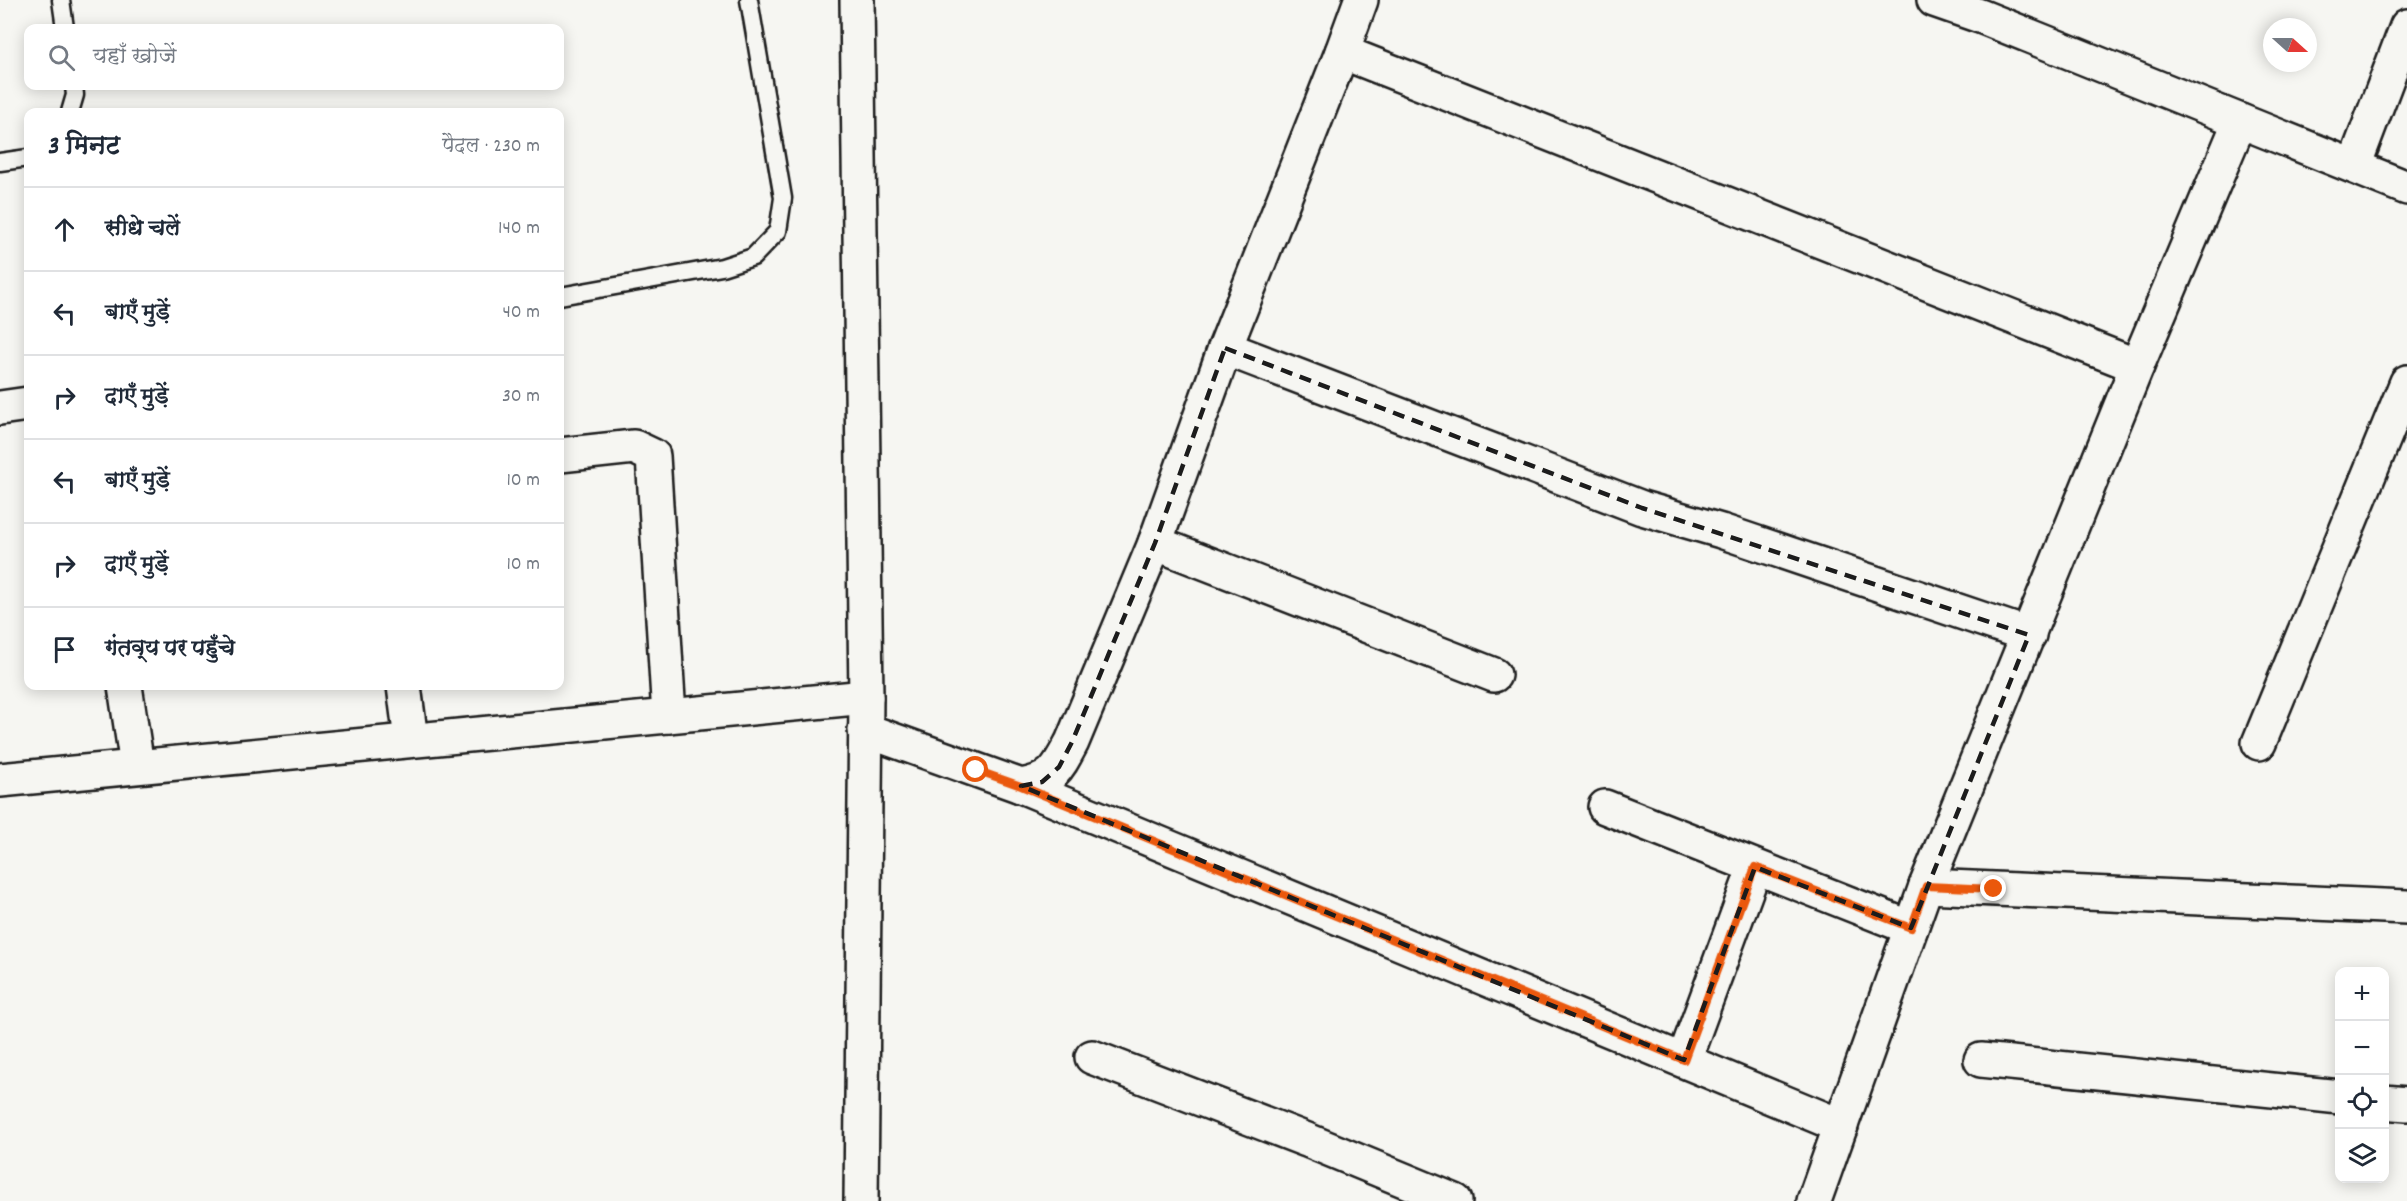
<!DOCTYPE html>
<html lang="hi">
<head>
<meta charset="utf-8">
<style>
  body { margin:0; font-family:Dekko,"Playpen Sans Deva",sans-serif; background:#f2f2f3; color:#1f2937 }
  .controls { position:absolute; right:18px; bottom:18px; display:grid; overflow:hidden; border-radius:12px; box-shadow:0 3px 15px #0003 }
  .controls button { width:54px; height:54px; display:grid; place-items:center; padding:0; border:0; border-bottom:2px solid #e0e1e3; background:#fff; color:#1f2937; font:30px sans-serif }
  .compass { position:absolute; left:2263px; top:18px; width:54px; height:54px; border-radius:50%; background:#fff; box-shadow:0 3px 15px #0003; rotate:111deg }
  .stop { position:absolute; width:18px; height:18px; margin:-14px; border:4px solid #ea580c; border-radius:50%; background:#fff }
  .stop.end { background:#ea580c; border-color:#fff; box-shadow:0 2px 6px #0008 }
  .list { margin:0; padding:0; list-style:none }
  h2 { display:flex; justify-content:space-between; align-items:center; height:78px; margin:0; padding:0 24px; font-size:26px }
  h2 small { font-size:20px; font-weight:400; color:#747a83 }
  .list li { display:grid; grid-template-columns:39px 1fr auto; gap:18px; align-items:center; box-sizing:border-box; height:84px; padding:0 24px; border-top:2px solid #e0e1e3 }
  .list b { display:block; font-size:22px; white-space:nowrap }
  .list em { font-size:20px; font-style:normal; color:#747a83 }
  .icon { flex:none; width:33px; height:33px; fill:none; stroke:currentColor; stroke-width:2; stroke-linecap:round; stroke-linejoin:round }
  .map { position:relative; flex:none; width:2407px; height:1201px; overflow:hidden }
  .search { position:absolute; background:#fff; box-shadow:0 3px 15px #0003; left:24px; top:24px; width:540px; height:66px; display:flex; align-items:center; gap:15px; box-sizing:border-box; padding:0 21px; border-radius:12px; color:#747a83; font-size:22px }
  .panel { position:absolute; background:#fff; box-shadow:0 3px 15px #0003; left:24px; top:108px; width:540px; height:582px; border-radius:12px }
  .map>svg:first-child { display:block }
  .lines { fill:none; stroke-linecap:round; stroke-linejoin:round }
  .lane-casing { stroke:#1c1c1c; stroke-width:21 }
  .street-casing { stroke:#1c1c1c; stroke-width:38 }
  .lane { stroke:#f6f6f2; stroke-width:16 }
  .street { stroke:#f6f6f2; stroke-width:33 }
  .route { stroke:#ea580c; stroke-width:8 }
  .marked { fill:none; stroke:#1c1c1c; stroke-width:4.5; stroke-dasharray:12 8; stroke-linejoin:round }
</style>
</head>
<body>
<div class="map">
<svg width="2407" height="1201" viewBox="0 0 2407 1201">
  <rect width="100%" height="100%" fill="#f6f6f2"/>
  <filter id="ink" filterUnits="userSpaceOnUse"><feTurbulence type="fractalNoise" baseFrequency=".0167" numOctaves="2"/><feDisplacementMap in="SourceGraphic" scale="12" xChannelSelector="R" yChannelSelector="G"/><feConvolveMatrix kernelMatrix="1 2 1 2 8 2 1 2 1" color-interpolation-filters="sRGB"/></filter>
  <g filter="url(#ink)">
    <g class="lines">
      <defs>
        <g id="lane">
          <polyline points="61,0 65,28"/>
          <polyline points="70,112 75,95 74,86"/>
          <polyline points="0,162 28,158"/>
          <polyline points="560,296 722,267 753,257 778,231 783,198 749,0"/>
        </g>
        <g id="street">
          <polyline points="857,0 866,697 861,1201"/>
          <polyline points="1934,0 1980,16 2407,188"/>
          <polyline points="1342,52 2137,366"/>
          <polyline points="2354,166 2407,26"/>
          <polyline points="1225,348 1642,508 1721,531 2029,635"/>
          <polyline points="0,408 28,404"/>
          <polyline points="560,455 634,447 653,456 669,716"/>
          <polyline points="1155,543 1494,675"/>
          <polyline points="125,686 137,766"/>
          <polyline points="404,686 411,740"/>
          <path d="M 865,730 L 1021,786 C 1053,780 1057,770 1072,742 L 1155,543 L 1225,348 L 1342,52 L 1361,0"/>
          <polyline points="2259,743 2407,382"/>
          <polyline points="0,780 866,697"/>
          <polyline points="1021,786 1841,1126"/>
          <polyline points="1605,807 1911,928"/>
          <polyline points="1926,886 2407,907"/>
          <polyline points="1092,1057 1307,1140 1455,1201"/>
          <polyline points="1684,1060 1755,867"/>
          <polyline points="1981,1060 2340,1097"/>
          <polyline points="2384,1102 2407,1104"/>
          <polyline points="1814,1201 1926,886 2137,366 2240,121"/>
        </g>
      </defs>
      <use href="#lane" class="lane-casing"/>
      <use href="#street" class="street-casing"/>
      <use href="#lane" class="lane"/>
      <use href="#street" class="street"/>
    </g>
  </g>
  <g class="lines" filter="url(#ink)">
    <polyline class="route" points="976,770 1021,786 1684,1060 1755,867 1911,928 1926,886 1994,889"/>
  </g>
  <path class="marked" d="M 1225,348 L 1642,508 L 2029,635 L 1911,928 L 1755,867 L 1684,1060 L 1021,786 L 1042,782 L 1059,767 L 1072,742 L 1155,543 Z"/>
</svg>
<div class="controls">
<button>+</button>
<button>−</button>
<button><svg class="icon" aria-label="locate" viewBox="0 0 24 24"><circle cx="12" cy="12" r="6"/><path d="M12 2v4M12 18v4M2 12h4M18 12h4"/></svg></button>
<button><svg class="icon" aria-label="layers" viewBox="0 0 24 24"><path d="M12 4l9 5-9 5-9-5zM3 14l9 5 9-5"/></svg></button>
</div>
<svg class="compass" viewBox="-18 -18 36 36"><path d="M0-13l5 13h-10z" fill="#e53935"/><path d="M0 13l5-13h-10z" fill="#747a83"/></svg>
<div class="stop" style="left:976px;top:770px"></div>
<div class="stop end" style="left:1994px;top:889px"></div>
<div class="search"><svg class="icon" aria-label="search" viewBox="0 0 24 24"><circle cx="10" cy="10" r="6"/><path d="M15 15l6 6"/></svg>यहाँ खोजें</div>
<section class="panel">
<h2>3 मिनट<small>पैदल · 230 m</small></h2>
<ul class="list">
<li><svg class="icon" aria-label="ahead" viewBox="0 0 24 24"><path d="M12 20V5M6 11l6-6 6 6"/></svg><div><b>सीधे चलें</b></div><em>140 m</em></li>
<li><svg class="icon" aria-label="left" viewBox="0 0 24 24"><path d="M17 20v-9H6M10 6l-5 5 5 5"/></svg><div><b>बाएँ मुड़ें</b></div><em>40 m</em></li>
<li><svg class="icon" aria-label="right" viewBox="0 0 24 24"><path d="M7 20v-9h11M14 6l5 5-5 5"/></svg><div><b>दाएँ मुड़ें</b></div><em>30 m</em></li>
<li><svg class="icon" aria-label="left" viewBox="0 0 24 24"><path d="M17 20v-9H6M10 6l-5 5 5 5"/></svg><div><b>बाएँ मुड़ें</b></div><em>10 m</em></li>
<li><svg class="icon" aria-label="right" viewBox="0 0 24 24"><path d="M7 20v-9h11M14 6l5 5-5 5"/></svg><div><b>दाएँ मुड़ें</b></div><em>10 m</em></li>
<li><svg class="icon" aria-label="arrive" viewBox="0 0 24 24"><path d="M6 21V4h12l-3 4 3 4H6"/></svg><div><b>गंतव्य पर पहुँचे</b></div></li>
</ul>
</section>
</div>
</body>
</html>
